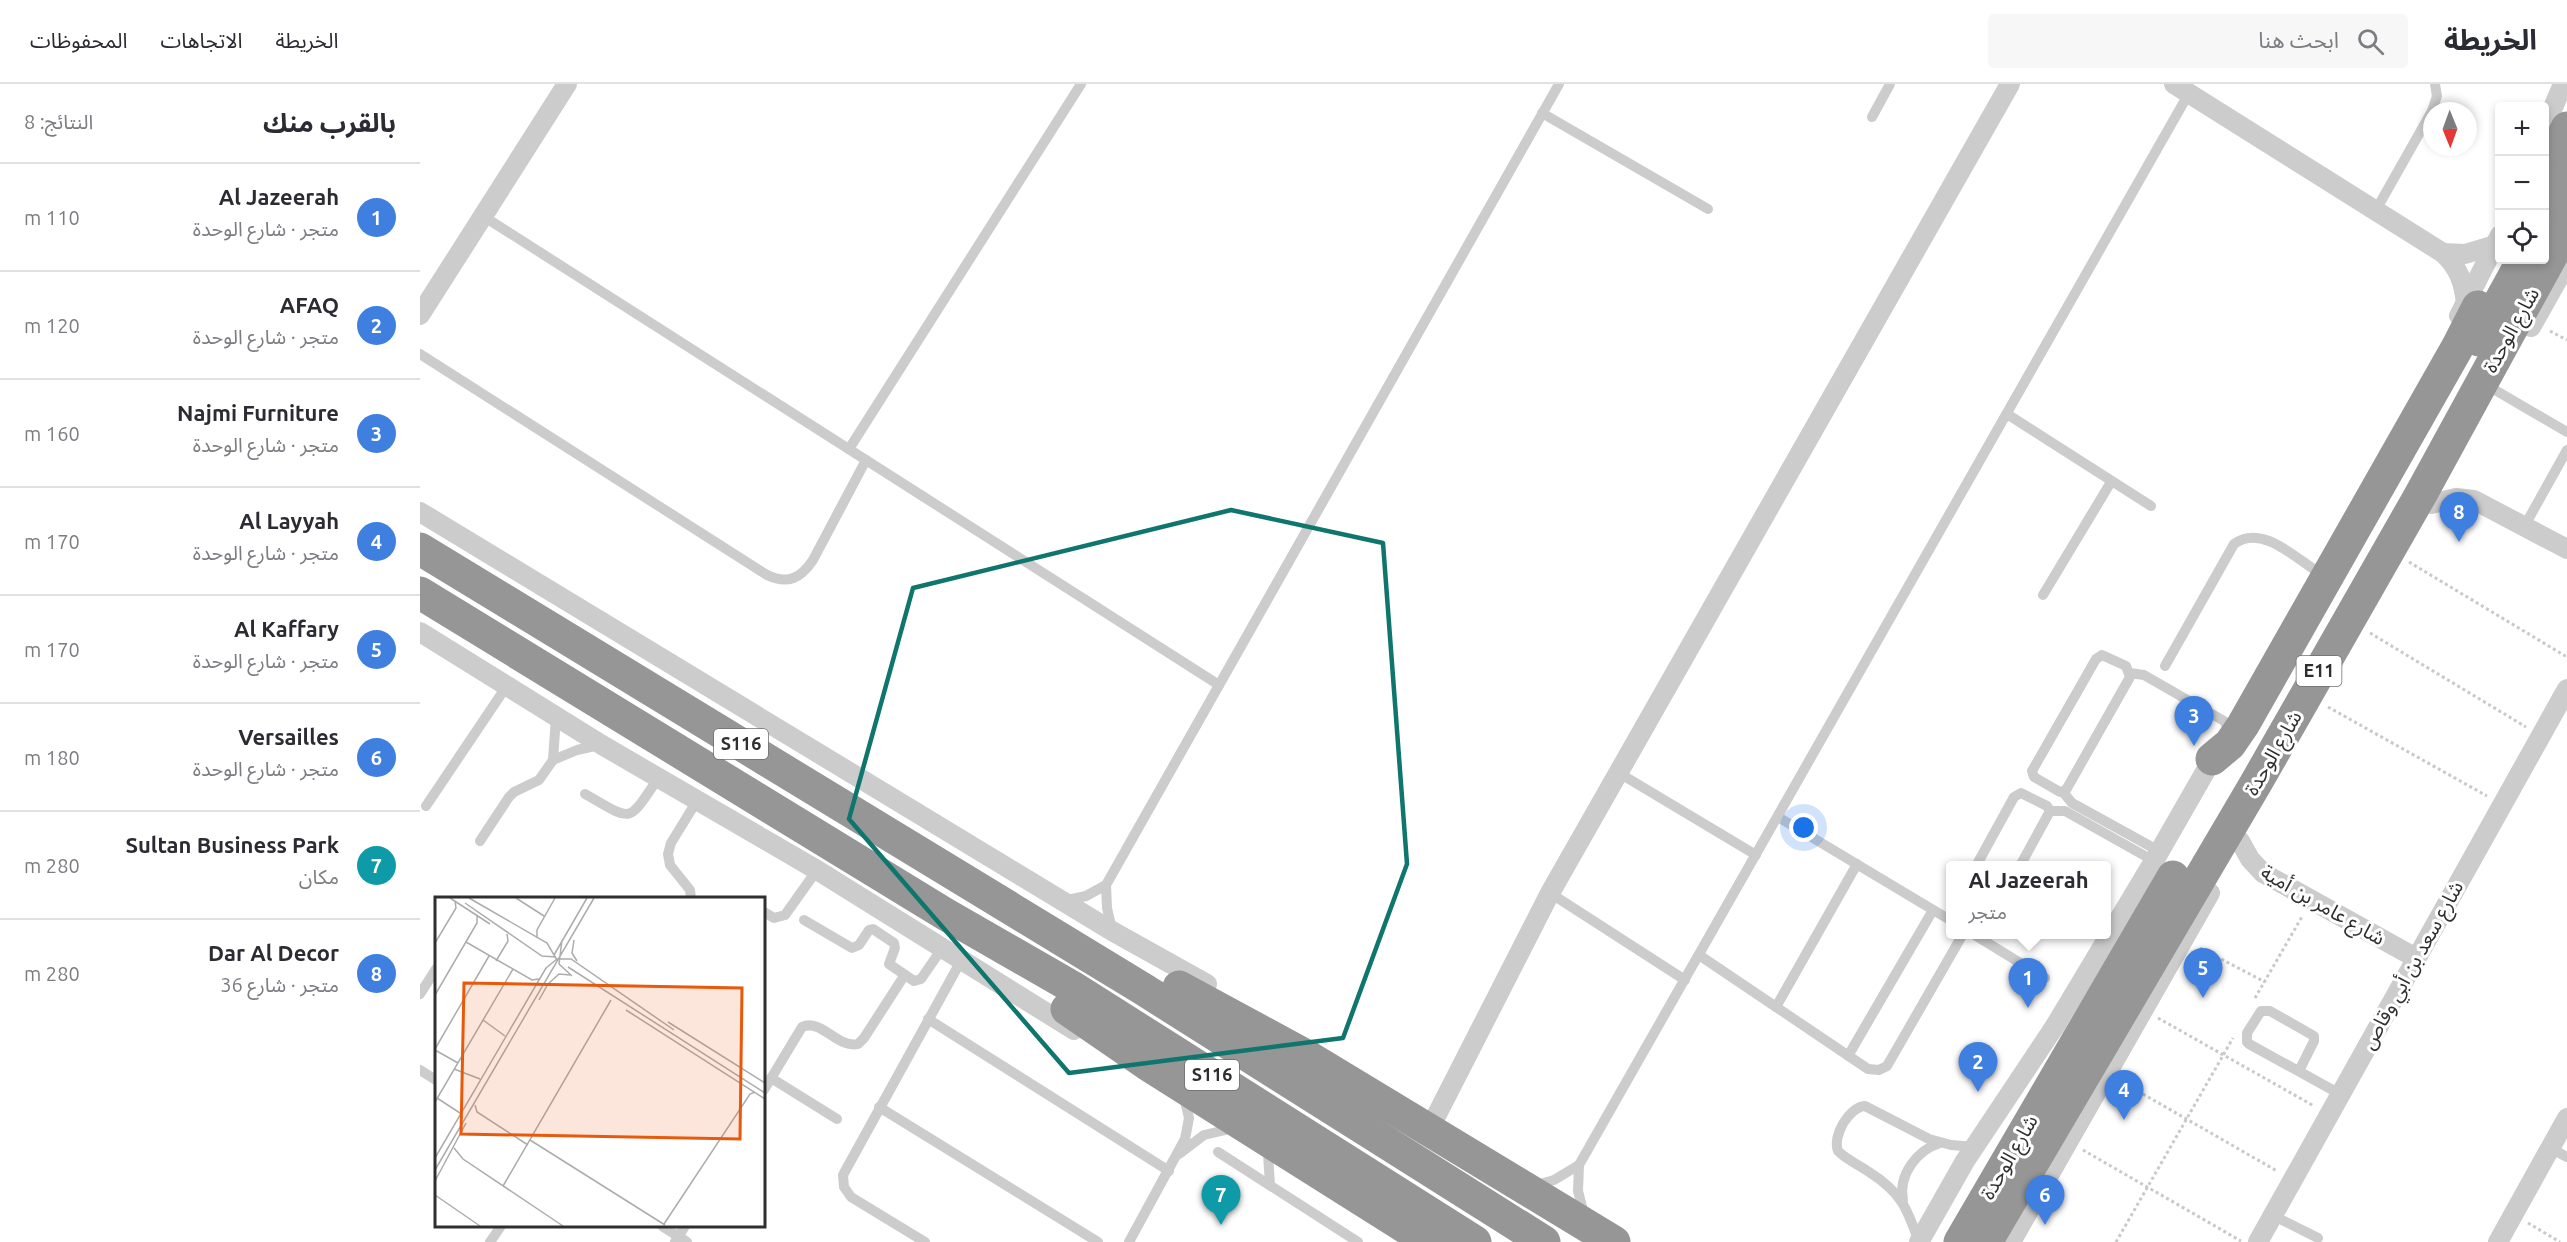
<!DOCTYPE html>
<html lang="ar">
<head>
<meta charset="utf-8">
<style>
  body { margin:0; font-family:Ubuntu,"Noto Sans Arabic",sans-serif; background:#f7f7f7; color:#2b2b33; direction:rtl }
  .controls { position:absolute; right:18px; top:18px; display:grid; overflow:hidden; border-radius:6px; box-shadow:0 3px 9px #0003 }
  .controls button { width:54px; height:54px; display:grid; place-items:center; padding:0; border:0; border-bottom:2px solid #e1e1e2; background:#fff; color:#2b2b33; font:30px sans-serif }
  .compass { position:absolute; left:2003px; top:18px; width:54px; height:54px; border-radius:50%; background:#fff; box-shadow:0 3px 9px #0003; rotate:179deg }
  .you { position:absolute; left:1384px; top:744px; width:21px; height:21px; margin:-15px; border:4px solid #fff; border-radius:50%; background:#1a73e8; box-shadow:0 0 0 9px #1a73e833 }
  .badge { display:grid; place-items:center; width:39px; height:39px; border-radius:50%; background:#0b8043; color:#fff; font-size:20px; font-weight:700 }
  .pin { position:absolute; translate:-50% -50px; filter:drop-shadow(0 2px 3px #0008) }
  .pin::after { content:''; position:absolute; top:32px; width:21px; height:18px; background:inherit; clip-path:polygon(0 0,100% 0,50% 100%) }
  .popup { position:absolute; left:1526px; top:777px; width:165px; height:78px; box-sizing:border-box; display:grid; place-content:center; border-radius:6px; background:#fff; filter:drop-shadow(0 2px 4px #0005); font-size:20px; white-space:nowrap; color:#7c7c81 }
  .popup b { font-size:22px; color:#2b2b33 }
  .popup::after { content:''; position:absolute; left:50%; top:100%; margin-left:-12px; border:12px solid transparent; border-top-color:#fff }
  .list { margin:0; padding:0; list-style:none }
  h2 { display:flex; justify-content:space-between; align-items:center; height:78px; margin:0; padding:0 24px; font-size:26px }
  h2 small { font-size:20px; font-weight:400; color:#7c7c81 }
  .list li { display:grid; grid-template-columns:39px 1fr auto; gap:18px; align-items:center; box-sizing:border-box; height:108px; padding:0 24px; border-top:2px solid #e1e1e2 }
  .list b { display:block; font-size:22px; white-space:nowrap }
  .list p { margin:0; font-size:20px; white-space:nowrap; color:#7c7c81 }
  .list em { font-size:20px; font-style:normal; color:#7c7c81 }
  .icon { flex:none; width:33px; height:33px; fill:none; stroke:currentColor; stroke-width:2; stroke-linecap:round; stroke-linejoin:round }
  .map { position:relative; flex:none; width:2147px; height:1158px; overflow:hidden; direction:ltr }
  header { display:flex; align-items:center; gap:36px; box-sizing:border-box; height:84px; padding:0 30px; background:#fff; border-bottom:2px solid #e1e1e2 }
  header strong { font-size:28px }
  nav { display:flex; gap:33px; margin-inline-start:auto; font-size:21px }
  .search { width:420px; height:54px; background:#f7f7f7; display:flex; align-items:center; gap:15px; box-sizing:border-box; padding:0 21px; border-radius:6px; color:#7c7c81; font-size:22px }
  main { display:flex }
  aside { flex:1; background:#fff }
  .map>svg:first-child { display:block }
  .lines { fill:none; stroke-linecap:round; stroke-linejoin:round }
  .path { stroke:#c9c9c9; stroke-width:3; stroke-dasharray:3 3; stroke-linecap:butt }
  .lane { stroke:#ccc; stroke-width:10 }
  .street { stroke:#ccc; stroke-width:20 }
  .highway { stroke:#969696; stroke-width:33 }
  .marked { fill:none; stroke:#0f766e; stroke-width:4.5; stroke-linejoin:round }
  .labels { text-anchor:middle; stroke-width:6; stroke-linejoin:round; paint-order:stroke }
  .shield { fill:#fff; stroke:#6d6d6d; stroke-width:1.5 }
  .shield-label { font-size:18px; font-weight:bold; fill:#2f2f2f }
  .street-label { font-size:20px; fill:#2f2f2f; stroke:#fff }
  .inset-road { fill:none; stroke:#acacac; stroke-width:1.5 }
  .view { fill:#e8590c; fill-opacity:0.15; stroke:#e8590c; stroke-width:3 }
  .inset-edge { fill:none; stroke:#2f2f2f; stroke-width:3 }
</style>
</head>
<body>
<header>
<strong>الخريطة</strong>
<div class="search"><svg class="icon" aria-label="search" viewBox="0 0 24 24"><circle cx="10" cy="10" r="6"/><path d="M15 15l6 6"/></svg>ابحث هنا</div>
<nav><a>الخريطة</a><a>الاتجاهات</a><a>المحفوظات</a></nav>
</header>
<main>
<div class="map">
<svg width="2147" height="1158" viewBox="0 0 2147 1158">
  <rect width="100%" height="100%" fill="#fff"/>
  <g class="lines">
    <g class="path">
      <polyline points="2130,247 2147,256"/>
      <polyline points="1989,478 2147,573"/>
      <polyline points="1950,549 2106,643"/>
      <polyline points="1908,623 2067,712"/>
      <polyline points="1780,864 1845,898"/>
      <polyline points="1835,914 1883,831"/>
      <polyline points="1738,934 1894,1022"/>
      <polyline points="1702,998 1857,1087"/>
      <polyline points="1663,1066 1821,1157"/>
      <polyline points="2108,1139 2140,1158"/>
      <polyline points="1696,1158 1813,954"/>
    </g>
    <g class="lane">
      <polyline points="2012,27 2017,12 2015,0"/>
      <polyline points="1122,29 1288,125"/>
      <polyline points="1452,33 1470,0"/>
      <polyline points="1956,126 2012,27"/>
      <polyline points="63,132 799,601"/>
      <path d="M 0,270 L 347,491 C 368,501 381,494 393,476 L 446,376"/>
      <polyline points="2075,306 2147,348"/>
      <polyline points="1587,330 1731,422"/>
      <polyline points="429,365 661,0"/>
      <polyline points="2104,443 2147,366"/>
      <polyline points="1623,511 1691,398"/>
      <polygon points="1682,571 1706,582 1710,593 1646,706 1640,708 1614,693 1612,687 1676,575"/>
      <path d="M 1745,582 L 1814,460 C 1842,440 1874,473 1898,488"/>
      <polyline points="1710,589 1724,591 1804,637 1809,645"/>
      <polyline points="133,676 136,633"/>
      <polyline points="1199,689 1336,771"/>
      <polyline points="1643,708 1652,719 1739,767"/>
      <path d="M 165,710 C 214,738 207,740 239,693"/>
      <polyline points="6,722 86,603"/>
      <polyline points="1630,727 1645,727 1734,777"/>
      <polyline points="1358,733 1530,836"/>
      <polyline points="60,757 89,713 94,708 119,696 133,676 157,666 179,661"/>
      <polyline points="1556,782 1594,713 1601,709 1627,722 1630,727 1600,782"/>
      <polyline points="686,801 687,824 692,846"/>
      <polyline points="1130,809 1265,896"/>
      <polyline points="271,814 270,806 250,781 248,770 251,759 278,715"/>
      <polyline points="643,817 666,812 686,801 1139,0"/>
      <polyline points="344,828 354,834 365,831 397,786"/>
      <polyline points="384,836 432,864 439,861 449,846 453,845 474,859 475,864 469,880 494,897 501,895 523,863"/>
      <polyline points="1553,850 1625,894"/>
      <polyline points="1279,871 1448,985 1459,986 1467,982 1543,850"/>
      <polyline points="0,910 16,885"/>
      <polyline points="1356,923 1437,780"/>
      <polyline points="508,935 749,1087"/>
      <polyline points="1428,972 1513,826"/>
      <polyline points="0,986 16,996"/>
      <polyline points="1879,987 1894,957 1894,952 1850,927 1841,927 1827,949 1827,958 1829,960 1920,1010"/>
      <polyline points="351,994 417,1035"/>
      <path d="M 344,1006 L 382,943 C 401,934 418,965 438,960 L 444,954 L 484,892"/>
      <polyline points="459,1023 678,1158"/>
      <polyline points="2130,1064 2147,1073"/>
      <polyline points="798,1068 938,1158"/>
      <polyline points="759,1070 784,1051 810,1045"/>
      <polyline points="848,1070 850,1101"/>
      <polyline points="1113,1102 1134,1096 1159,1081"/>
      <path d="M 1483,1116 C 1478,1091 1497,1066 1520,1059"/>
      <polyline points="1164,1130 1158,1107 1159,1081 1769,9"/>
      <polyline points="1852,1131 1898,1154"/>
      <polyline points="242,1142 267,1158"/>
      <polyline points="70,1158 81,1142"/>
      <polyline points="255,1158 265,1142"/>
      <polyline points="505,1158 431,1113 424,1103 423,1091 542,875"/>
      <polyline points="709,1158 765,1055 769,1034 765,1017"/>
      <path d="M 1499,1158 C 1487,1124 1481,1108 1449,1088 C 1439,1081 1427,1076 1418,1067 C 1412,1052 1429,1023 1445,1022 L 1509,1055 L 1531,1061 L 1555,1063"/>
    </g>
    <g class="street">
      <path d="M 1754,0 L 2023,169 C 2039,184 2044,199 2046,220"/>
      <polyline points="2124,45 2143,0"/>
      <polyline points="2023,169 2045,170 2075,161"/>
      <polyline points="0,231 147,0"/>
      <polyline points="2039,232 2080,151"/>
      <polyline points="2111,243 2147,179"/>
      <polyline points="2011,420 2036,414 2054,416 2147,465"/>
      <polyline points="0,428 692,847 787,900"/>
      <polyline points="0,548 182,661 397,786 654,946"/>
      <polyline points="1820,757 1830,775 1843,789 1996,874"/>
      <polyline points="1009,1046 1130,809 1590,0"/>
      <polyline points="1499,1158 1545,1077 1635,942 1734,777 1797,667"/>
      <polyline points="1591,1158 1790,809"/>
      <polyline points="1838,1158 2147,605"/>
      <polyline points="2078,1158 2147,1034"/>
    </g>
    <g class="highway">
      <polyline points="2124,89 2147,44"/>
      <polyline points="2124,136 2147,93"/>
      <polyline points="2059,256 2103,176"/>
      <polyline points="0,465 723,905 1124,1158"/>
      <polyline points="0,509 525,830 652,903 1055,1158"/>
      <polyline points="1792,675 1810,660 1823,641 2037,264 2058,223"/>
      <polyline points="759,903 890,974 1194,1158"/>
      <polyline points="647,925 727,980 1009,1158"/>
      <polyline points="1540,1158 1753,793"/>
      <polyline points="1566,1158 1836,699 2001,410 2147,143"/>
    </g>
  </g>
  <path class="marked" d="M 811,426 L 963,459 L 987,780 L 923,954 L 649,989 L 429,735 L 493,504 Z"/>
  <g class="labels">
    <g class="shield">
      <rect x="1876.5" y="572" width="45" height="30" rx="4.5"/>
      <rect x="294" y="645" width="54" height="30" rx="4.5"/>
      <rect x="765" y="976" width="54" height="30" rx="4.5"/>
    </g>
    <g class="shield-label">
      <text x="1899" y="593">E11</text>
      <text x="321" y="666">S116</text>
      <text x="792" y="997">S116</text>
    </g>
    <g class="street-label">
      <text transform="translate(2091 246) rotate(-61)" y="7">شارع الوحدة</text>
      <text transform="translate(1853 669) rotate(-60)" y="7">شارع الوحدة</text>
      <text transform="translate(1903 821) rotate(30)" y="7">شارع عامر بن أمية</text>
      <text transform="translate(1992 881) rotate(-61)" y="7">شارع سعد بن أبي وقاص</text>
      <text transform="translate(1589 1073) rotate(-60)" y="7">شارع الوحدة</text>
    </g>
  </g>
  <g transform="translate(15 813)">
    <rect width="330" height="330" fill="#fff"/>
    <path class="inset-road" d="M 15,1 L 55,27M 34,1 L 112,46 L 122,63M 81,1 L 109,19M 30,6 L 107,59 L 121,60M 102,41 L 102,33 L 120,1M 127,43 L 124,67 L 137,79M 139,43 L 137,56 L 142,64M 31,45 L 97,83 L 104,82M 0,46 L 21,11 L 20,4M 119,58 L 152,1M 61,64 L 73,44 L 72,37M 133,70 L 330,196M 111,71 L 122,62 L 136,62 L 239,133M 113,87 L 124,77 L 135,78M 0,98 L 42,26 L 42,19M 104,103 L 113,87M 191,113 L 330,202M 48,123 L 70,139M 233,125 L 330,186M 0,152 L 54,59M 0,153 L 23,166M 19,172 L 45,182M 2,201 L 25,216M 0,205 L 78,72M 40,208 L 42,215 L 93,248M 95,243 L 230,328M 19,251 L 28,262 L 128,329M 0,261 L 111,71M 0,273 L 159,1M 0,284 L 31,226M 68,289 L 176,103M 0,298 L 45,329M 229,327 L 315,197 L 320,195"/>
    <path class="view" d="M 29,86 L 307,91 L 305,242 L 26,237 Z"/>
    <rect width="330" height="330" class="inset-edge"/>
  </g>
</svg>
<div class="controls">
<button>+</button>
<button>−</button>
<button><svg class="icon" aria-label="locate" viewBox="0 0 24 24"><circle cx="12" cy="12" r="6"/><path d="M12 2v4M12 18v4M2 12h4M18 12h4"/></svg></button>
</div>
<svg class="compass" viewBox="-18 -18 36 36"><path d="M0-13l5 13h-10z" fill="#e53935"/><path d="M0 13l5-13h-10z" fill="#7c7c81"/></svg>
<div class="you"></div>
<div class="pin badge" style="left:1608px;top:924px;background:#3f7fe0">1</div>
<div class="popup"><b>Al Jazeerah</b>متجر</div>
<div class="pin badge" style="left:1558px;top:1008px;background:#3f7fe0">2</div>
<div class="pin badge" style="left:1774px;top:662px;background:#3f7fe0">3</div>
<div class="pin badge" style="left:1704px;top:1036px;background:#3f7fe0">4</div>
<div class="pin badge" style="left:1783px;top:914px;background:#3f7fe0">5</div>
<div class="pin badge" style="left:1625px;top:1141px;background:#3f7fe0">6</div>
<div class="pin badge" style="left:801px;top:1141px;background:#0f9aa8">7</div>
<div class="pin badge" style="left:2039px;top:458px;background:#3f7fe0">8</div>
</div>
<aside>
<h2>بالقرب منك<small>النتائج: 8</small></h2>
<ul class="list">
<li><span class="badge" style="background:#3f7fe0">1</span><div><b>Al Jazeerah</b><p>متجر · شارع الوحدة</p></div><em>110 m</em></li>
<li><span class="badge" style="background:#3f7fe0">2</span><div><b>AFAQ</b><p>متجر · شارع الوحدة</p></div><em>120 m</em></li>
<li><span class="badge" style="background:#3f7fe0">3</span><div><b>Najmi Furniture</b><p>متجر · شارع الوحدة</p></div><em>160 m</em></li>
<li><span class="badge" style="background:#3f7fe0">4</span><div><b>Al Layyah</b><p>متجر · شارع الوحدة</p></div><em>170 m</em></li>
<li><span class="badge" style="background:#3f7fe0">5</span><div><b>Al Kaffary</b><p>متجر · شارع الوحدة</p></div><em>170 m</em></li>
<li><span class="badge" style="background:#3f7fe0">6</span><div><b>Versailles</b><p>متجر · شارع الوحدة</p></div><em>180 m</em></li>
<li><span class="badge" style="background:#0f9aa8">7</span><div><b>Sultan Business Park</b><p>مكان</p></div><em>280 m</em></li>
<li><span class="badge" style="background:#3f7fe0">8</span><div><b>Dar Al Decor</b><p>متجر · شارع 36</p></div><em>280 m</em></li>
</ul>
</aside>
</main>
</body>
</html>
